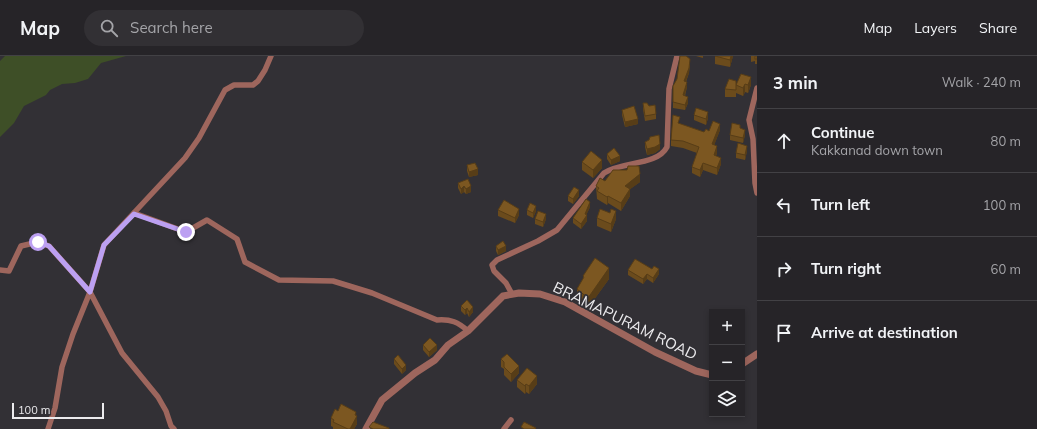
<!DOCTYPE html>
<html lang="en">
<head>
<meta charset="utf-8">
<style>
  body { margin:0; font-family:Mulish,sans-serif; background:#323034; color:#f1f3f6 }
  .controls { position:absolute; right:12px; bottom:12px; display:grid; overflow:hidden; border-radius:0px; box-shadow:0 2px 6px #0003 }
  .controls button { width:36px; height:36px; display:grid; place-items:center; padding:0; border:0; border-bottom:1px solid #424145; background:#262428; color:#f1f3f6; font:20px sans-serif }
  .scale { position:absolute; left:12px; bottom:10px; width:92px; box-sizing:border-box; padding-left:4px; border:2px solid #ecebee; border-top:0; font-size:11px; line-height:14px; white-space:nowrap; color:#ecebee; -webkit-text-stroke:3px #323035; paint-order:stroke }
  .stop { position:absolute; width:12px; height:12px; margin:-9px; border:3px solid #bca0f2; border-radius:50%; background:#fff }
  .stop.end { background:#bca0f2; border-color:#fff; box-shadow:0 1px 4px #0008 }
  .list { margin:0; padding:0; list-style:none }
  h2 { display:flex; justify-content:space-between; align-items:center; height:52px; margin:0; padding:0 16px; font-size:17px }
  h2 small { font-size:13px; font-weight:400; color:#a4a4a8 }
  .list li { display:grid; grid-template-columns:26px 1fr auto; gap:12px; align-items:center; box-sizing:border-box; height:64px; padding:0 16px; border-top:1px solid #424145 }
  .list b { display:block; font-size:15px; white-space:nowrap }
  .list p { margin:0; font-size:13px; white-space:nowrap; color:#a4a4a8 }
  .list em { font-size:13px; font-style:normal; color:#a4a4a8 }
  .icon { flex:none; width:22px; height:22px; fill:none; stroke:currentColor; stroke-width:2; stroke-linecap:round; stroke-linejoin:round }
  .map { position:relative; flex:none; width:757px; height:373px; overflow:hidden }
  header { display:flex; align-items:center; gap:24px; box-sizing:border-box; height:56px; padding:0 20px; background:#262428; border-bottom:1px solid #424145 }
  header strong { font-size:19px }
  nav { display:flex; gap:22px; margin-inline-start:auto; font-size:14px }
  .search { width:280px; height:36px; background:#323034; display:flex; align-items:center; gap:10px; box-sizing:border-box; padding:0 14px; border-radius:22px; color:#a4a4a8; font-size:15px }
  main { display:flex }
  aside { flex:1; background:#262428 }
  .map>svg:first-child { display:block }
  .green { fill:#3e4f27 }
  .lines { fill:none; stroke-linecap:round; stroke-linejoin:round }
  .minor { stroke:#9e665d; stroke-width:5.5 }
  .tertiary { stroke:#9e665d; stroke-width:7 }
  .wall { fill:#6b4b1c }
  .shaded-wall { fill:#573d17 }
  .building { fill:#7c5721; stroke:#573d17 }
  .route { stroke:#bca0f2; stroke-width:5 }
  .labels { text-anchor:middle; stroke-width:3.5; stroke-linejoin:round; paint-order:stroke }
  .street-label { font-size:15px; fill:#ecebee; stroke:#323035 }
</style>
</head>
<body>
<header>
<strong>Map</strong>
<div class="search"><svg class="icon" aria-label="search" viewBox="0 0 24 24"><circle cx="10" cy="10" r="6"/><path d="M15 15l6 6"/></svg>Search here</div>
<nav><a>Map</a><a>Layers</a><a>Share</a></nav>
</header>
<main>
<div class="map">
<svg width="757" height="373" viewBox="0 0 757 373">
  <rect width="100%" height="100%" fill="#323035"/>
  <polygon class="green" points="5,0 126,0 101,7 88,23 75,27 62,28 50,34 46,39 24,50 14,67 0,81 0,5"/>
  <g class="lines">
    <g class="minor">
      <polyline points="757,32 749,64 753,83 755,127 757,137"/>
      <path d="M 134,157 L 186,176 L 207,164 L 237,183 L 245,206 L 279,224 L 333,225 L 372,237 L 437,264 C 451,263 458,266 468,275"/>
      <polyline points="0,214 9,215 21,190 38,186 49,190 90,236"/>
      <polyline points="90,236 104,189 185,102 199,82 225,34 234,29 253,29 258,25 265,14 271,0"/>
      <path d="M 512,238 L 506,227 L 494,215 L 492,209 L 497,204 L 538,185 L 557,174 L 604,117 C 622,105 657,110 667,91 L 669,33 L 677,0"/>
      <polyline points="48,373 55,352 62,311 73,278 90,236 122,297 158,341 166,355 171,370 174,373"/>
      <polyline points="504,373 511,364"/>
    </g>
    <g class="tertiary">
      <polyline points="742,308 757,298"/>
      <polyline points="366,373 382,344 415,317 435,304 448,289 468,275 503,240 519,237 540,238 565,246 655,296 696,315 712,319"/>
    </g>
  </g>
  <g class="wall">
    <polygon points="696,0 703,0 703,2"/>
    <polygon points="715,0 733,0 730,11 715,8"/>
    <polygon points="751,0 757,0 757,8 755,8 755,5 751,6"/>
    <polygon points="690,8 689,17 686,26 687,31 685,40 688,47 685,54 673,52 673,30"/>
    <polygon points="741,18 751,29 748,37 745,36 743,40 736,37 736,29"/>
    <rect x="725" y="33" width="11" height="8"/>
    <polygon points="643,47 649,50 656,58 656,63 645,65 643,53"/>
    <polygon points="622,54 638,68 625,71 622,59"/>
    <polygon points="694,59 708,62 706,69 694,64"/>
    <polygon points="680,68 704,76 709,75 720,74 714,89 717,97 716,100 721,108 717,119 703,114 700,121 692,117 692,111 697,97 683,92 671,90 671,84"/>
    <polygon points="740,73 745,79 743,87 730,84 730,79"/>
    <polygon points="645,86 660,93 655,97 647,99 645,91"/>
    <polygon points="747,95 745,104 736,102 736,97"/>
    <polygon points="607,98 620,105 611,109 607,103"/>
    <polygon points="582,106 602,112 593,122 582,114"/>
    <polygon points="467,109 478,119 469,121 467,115"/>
    <polygon points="605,125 640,126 630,133 630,140 621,155 608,147 607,149 597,143 596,130"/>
    <polygon points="458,127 471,136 466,138 464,136 461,138 458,132"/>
    <polygon points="568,140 579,140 573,148 568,145"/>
    <polygon points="590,151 586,159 587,165 581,173 573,167 573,162"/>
    <polygon points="498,154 519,159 515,167 498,160"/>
    <polygon points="527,154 536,155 533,162 527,159"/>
    <polygon points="610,157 616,163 611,176 597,170 597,162"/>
    <polygon points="535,163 546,163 543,171 535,168"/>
    <polygon points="496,190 506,195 498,199 496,195"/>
    <polygon points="628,214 659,218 653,227 647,223 643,228 628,219"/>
    <polygon points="583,220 609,223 588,252 577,243 577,233 583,224"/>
    <polygon points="461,250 473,256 469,261 467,257 465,259 461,255"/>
    <polygon points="423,289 437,294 429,301 423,294"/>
    <polygon points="394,303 406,314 402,318 394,308"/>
    <polygon points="501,303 519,317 511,326 504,319 504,313 501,311"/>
    <polygon points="517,324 537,328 529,338 526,336 525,338 517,331"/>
    <polygon points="338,355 356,360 357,368 354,373 333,373 333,371 331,370 331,362"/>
  </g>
  <g class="shaded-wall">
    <polygon points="731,0 733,0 730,11 730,4"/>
    <polygon points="690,3 689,17 684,30 684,25"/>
    <polygon points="751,21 751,29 748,37 748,29"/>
    <polygon points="687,26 687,31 683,44 683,39"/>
    <polygon points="745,28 745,36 743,40 743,32"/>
    <polygon points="688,41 688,47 685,54 685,49"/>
    <polygon points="708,56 708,62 706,69 706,63"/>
    <polygon points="638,63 638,68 625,71 625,66"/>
    <polygon points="720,68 720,74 712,95 712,88"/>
    <polygon points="745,74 745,79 743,87 743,82"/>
    <polygon points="660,88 660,93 655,97 647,99 647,93"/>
    <polygon points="717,90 717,97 714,106 714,99"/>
    <polygon points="747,90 747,95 745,104 745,99"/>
    <polygon points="620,100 620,105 611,109 611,104"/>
    <polygon points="721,102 721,108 717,119 717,112"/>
    <polygon points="602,104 602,112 593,122 593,114"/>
    <polygon points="703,107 703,114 700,121 700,114"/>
    <polygon points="478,113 478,119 469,121 469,116"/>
    <polygon points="640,118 640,126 625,137 625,130"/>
    <polygon points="464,130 464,136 461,138 461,133"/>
    <polygon points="471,130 471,136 466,138 466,133"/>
    <polygon points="630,133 630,140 621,155 621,147"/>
    <polygon points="579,134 579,140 573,148 573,143"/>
    <polygon points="608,140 608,147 607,149 607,141"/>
    <polygon points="590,146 590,151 585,162 587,159 587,165 581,173 581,168 585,158"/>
    <polygon points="536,150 536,155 533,162 533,157"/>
    <polygon points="519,153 519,159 515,167 515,162"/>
    <polygon points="616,155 616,163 611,176 611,168"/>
    <polygon points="546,158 546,163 543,171 543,166"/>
    <polygon points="506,190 506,195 498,199 498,194"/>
    <polygon points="609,212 609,223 588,252 588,242"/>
    <polygon points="659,213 659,218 653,227 653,222"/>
    <polygon points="647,218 647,223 643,228 643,223"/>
    <polygon points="473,251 473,256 469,261 469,256"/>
    <polygon points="467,252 467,257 465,259 465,254"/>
    <polygon points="437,289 437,294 429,301 429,296"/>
    <polygon points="406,309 406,314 402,318 402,313"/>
    <polygon points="519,310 519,317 511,326 511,318"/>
    <polygon points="537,320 537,328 529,338 529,330"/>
    <polygon points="526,328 526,336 525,338 525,330"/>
    <polygon points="356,356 357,368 354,373 350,373"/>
  </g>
  <g class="building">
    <polygon points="680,0 686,0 690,3 689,12 684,25 687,26 683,39 688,41 685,49 673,46 673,30 677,23"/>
    <polygon points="715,0 731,0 730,4"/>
    <rect x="755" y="0" width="2" height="3"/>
    <polygon points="741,18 751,21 748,29 745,28 743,32 736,29"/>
    <polygon points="729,23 736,25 736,34 725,33"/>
    <polygon points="643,47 647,47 649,50 655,49 656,58 645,60"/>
    <polygon points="634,50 638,63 625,66 622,54"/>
    <polygon points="696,52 708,56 706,63 694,59"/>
    <polygon points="673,59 680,61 678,67 704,76 706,73 709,75 713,65 720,68 712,88 717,90 714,99 721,102 717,112 703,107 700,114 692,111 699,91 683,85 671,84"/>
    <polygon points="732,67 740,69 740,72 745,74 743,82 730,79"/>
    <polygon points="659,79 660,88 655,91 647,93 645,86 649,84 650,81"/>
    <polygon points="738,87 747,90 745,99 736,97"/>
    <polygon points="614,92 620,100 611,104 607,98"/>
    <polygon points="591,95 602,104 593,114 582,106"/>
    <polygon points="475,107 478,113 469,116 467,109"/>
    <polygon points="628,110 639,110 640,118 625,130 630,133 621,147 608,140 607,141 597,135 599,132 596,130 600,122 605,125 613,114 627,114"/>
    <polygon points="468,123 471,130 466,133 464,130 461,133 458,127"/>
    <polygon points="574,131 579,134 573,143 568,140"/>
    <polygon points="586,143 590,146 585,158 587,159 581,168 573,162"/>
    <polygon points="504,144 519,153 515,162 498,154"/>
    <polygon points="530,147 536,150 533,157 527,154"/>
    <polygon points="600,153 610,157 611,153 616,155 611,168 597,162"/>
    <polygon points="538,155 546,158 543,166 535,163"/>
    <polygon points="503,185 506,190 498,194 496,190"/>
    <polygon points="595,202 609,212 588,242 577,233 584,221 583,220"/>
    <polygon points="635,203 652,213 654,210 659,213 653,222 647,218 643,223 628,214"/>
    <polygon points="467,244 473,251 469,256 467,252 465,254 461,250"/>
    <polygon points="430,282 437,289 429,296 423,289"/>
    <polygon points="507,298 519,310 511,318 504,311 504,306 501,303"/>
    <polygon points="398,299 406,309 402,313 394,303"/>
    <polygon points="527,312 537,320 529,330 526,328 525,330 517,324"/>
    <polygon points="341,348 356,356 355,359 357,360 350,373 348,373 333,366 334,364 331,362 335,353 338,355"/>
    <polygon points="373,366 389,372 389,373 373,373 369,371"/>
    <polygon points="524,366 536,372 535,373 524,373 521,371"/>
  </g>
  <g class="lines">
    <polyline class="route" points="38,186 49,190 90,236 104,189 134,158 186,176"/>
  </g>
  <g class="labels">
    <g class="street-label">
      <text transform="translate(625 265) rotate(26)" y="5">BRAMAPURAM ROAD</text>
    </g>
  </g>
</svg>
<div class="controls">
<button>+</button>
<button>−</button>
<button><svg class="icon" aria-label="layers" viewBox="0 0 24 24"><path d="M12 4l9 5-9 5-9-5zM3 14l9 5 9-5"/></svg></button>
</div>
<div class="scale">100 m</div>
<div class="stop" style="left:38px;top:186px"></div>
<div class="stop end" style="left:186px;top:176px"></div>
</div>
<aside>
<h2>3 min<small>Walk · 240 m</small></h2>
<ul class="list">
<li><svg class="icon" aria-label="ahead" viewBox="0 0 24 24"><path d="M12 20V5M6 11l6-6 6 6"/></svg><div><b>Continue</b><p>Kakkanad down town</p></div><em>80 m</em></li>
<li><svg class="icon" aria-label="left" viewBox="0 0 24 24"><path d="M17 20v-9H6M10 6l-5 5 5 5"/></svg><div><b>Turn left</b></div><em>100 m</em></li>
<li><svg class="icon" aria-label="right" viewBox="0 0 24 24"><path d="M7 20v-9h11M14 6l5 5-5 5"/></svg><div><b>Turn right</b></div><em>60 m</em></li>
<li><svg class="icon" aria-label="arrive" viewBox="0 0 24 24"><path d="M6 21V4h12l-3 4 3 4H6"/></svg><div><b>Arrive at destination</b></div></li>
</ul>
</aside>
</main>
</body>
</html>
